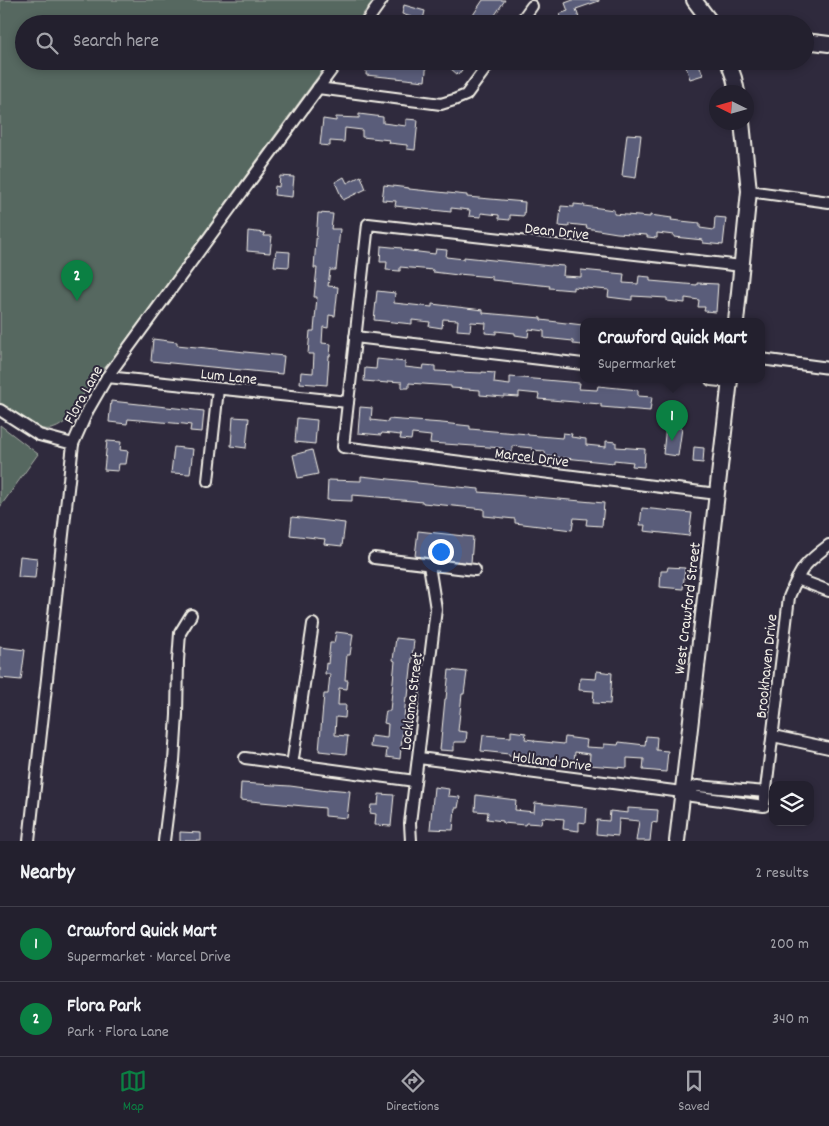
<!DOCTYPE html>
<html lang="en">
<head>
<meta charset="utf-8">
<style>
  body { margin:0; font-family:Dekko,sans-serif; background:#2f2d3a; color:#f1f3f6 }
  .controls { position:absolute; right:15px; bottom:15px; display:grid; overflow:hidden; border-radius:10px; box-shadow:0 2px 8px #0003 }
  .controls button { width:45px; height:45px; display:grid; place-items:center; padding:0; border:0; border-bottom:1px solid #403e4a; background:#23202e; color:#f1f3f6; font:25px sans-serif }
  .compass { position:absolute; left:709px; top:85px; width:45px; height:45px; border-radius:50%; background:#23202e; box-shadow:0 2px 8px #0003; rotate:275deg }
  .you { position:absolute; left:440px; top:551px; width:18px; height:18px; margin:-12px; border:4px solid #fff; border-radius:50%; background:#1a73e8; box-shadow:0 0 0 8px #1a73e833 }
  .badge { display:grid; place-items:center; width:32px; height:32px; border-radius:50%; background:#0b8043; color:#fff; font-size:16px; font-weight:700 }
  .pin { position:absolute; translate:-50% -41px; filter:drop-shadow(0 1px 2px #0008) }
  .pin::after { content:''; position:absolute; top:26px; width:18px; height:15px; background:inherit; clip-path:polygon(0 0,100% 0,50% 100%) }
  .popup { position:absolute; left:580px; top:318px; width:185px; height:65px; box-sizing:border-box; display:grid; place-content:center; border-radius:10px; background:#23202e; filter:drop-shadow(0 1px 4px #0005); font-size:16px; white-space:nowrap; color:#a3a3aa }
  .popup b { font-size:19px; color:#f1f3f6 }
  .popup::after { content:''; position:absolute; left:50%; top:100%; margin-left:-10px; border:10px solid transparent; border-top-color:#23202e }
  .list { margin:0; padding:0; list-style:none }
  h2 { display:flex; justify-content:space-between; align-items:center; height:65px; margin:0; padding:0 20px; font-size:21px }
  h2 small { font-size:16px; font-weight:400; color:#a3a3aa }
  .list li { display:grid; grid-template-columns:32px 1fr auto; gap:15px; align-items:center; box-sizing:border-box; height:75px; padding:0 20px; border-top:1px solid #403e4a }
  .list b { display:block; font-size:19px; white-space:nowrap }
  .list p { margin:0; font-size:16px; white-space:nowrap; color:#a3a3aa }
  .list em { font-size:16px; font-style:normal; color:#a3a3aa }
  .icon { flex:none; width:28px; height:28px; fill:none; stroke:currentColor; stroke-width:2; stroke-linecap:round; stroke-linejoin:round }
  .map { position:relative; flex:none; width:829px; height:841px; overflow:hidden }
  .search { position:absolute; background:#23202e; box-shadow:0 2px 8px #0003; left:15px; right:15px; top:15px; height:55px; display:flex; align-items:center; gap:12px; box-sizing:border-box; padding:0 18px; border-radius:28px; color:#a3a3aa; font-size:19px }
  .sheet { height:215px; background:#23202e }
  nav { display:flex; justify-content:space-around; align-items:center; box-sizing:border-box; height:70px; border-top:1px solid #403e4a; background:#23202e; font-size:14px; color:#a3a3aa }
  nav a { display:grid; justify-items:center; gap:2px }
  nav .on { color:#0b8043 }
  .map>svg:first-child { display:block }
  .green { fill:#576860; stroke:#a6aca4 }
  .building { fill:#5a5d7a; stroke:#f4f1e8 }
  .lines { fill:none; stroke-linecap:round; stroke-linejoin:round }
  .street-casing { stroke:#f4f1e8; stroke-width:14 }
  .secondary-casing { stroke:#f4f1e8; stroke-width:18 }
  .street { stroke:#2f2a3d; stroke-width:10 }
  .secondary { stroke:#2f2a3d; stroke-width:14 }
  .labels { text-anchor:middle; stroke-width:4; stroke-linejoin:round; paint-order:stroke }
  .street-label { font-size:16px; fill:#f4f1e8; stroke:#2f2a3d }
</style>
</head>
<body>
<div class="map">
<svg width="829" height="841" viewBox="0 0 829 841">
  <rect width="100%" height="100%" fill="#2f2a3d"/>
  <filter id="ink" filterUnits="userSpaceOnUse"><feTurbulence type="fractalNoise" baseFrequency=".02" numOctaves="2"/><feDisplacementMap in="SourceGraphic" scale="10" xChannelSelector="R" yChannelSelector="G"/><feConvolveMatrix kernelMatrix="1 2 1 2 8 2 1 2 1" color-interpolation-filters="sRGB"/></filter>
  <g filter="url(#ink)">
    <g class="green">
      <path d="M 0,0 L 373,0 L 356,24 L 24,24 L 24,61 L 329,61 L 110,362 L 93,380 L 66,421 C 50,435 39,429 23,420 C 15,415 8,410 0,405 Z"/>
      <polygon points="0,425 38,454 0,507"/>
    </g>
    <g class="building">
      <polygon points="483,0 505,0 489,24 485,24 473,15"/>
      <polygon points="573,0 599,0 599,1 576,9 581,24 563,24 559,14 568,11 565,3"/>
      <polygon points="404,5 425,11 422,24 409,24 411,17 402,14"/>
      <polygon points="367,61 383,61 399,63 399,62 417,64 418,61 427,61 425,81 366,75"/>
      <polygon points="442,61 460,61 465,66 458,75"/>
      <polygon points="684,61 698,61 703,75 690,79"/>
      <polygon points="359,114 383,117 383,123 406,126 406,119 418,120 415,150 407,149 407,145 389,143 390,140 362,137 362,130 345,128 344,142 330,141 330,146 320,145 323,119 336,121 336,117 359,118"/>
      <polygon points="627,134 641,135 636,178 622,176"/>
      <polygon points="280,176 294,177 292,197 274,195 275,186 279,187"/>
      <polygon points="361,176 366,189 343,200 335,182 344,177 347,183"/>
      <polygon points="384,185 409,188 409,189 467,195 467,197 525,202 524,216 510,215 510,220 499,219 499,215 481,213 481,217 469,216 470,210 451,208 451,212 395,206 396,201 382,200"/>
      <polygon points="574,204 584,205 584,206 614,210 614,214 650,217 650,215 672,218 671,220 700,223 700,228 714,230 715,217 726,218 723,245 703,243 703,240 674,237 674,235 657,233 657,238 647,237 647,235 617,233 586,228 587,226 569,224 569,227 559,226 561,206 574,207"/>
      <polygon points="318,213 333,214 331,229 340,229 336,270 330,270 328,286 338,287 335,316 329,315 328,328 323,327 322,343 331,344 330,356 329,356 327,385 300,383 301,372 313,373 314,354 308,354 310,331 314,331 317,297 314,297 317,268 314,268"/>
      <polygon points="248,231 265,233 264,236 272,236 270,253 247,251"/>
      <polygon points="381,246 402,248 402,250 435,254 436,249 447,250 446,257 464,259 464,257 551,266 551,265 564,266 563,276 581,277 581,270 624,274 623,283 638,284 639,276 650,277 650,281 697,285 697,283 718,284 716,312 704,311 705,307 698,307 699,300 685,298 685,303 667,301 667,298 632,296 632,300 608,297 609,290 573,287 573,290 549,288 550,286 492,280 492,277 458,274 458,275 433,272 433,270 400,267 400,271 386,270 387,262 380,262"/>
      <polygon points="276,251 290,252 289,267 274,266"/>
      <polygon points="377,291 395,293 394,303 432,307 432,304 483,310 483,313 541,318 541,320 583,325 583,345 573,344 573,341 544,338 544,331 529,329 528,337 515,335 515,333 496,331 496,334 485,333 486,323 471,322 470,331 457,330 458,320 443,319 442,328 429,326 430,322 412,320 412,324 374,320"/>
      <polygon points="153,339 177,342 177,345 284,356 282,374 151,361"/>
      <polygon points="377,359 405,362 405,367 423,369 424,365 435,366 435,371 482,373 482,372 495,373 494,383 510,385 510,377 580,383 579,389 597,390 598,386 638,390 638,396 652,397 650,411 601,407 601,404 538,399 539,394 519,392 519,397 504,396 504,397 480,395 480,390 451,388 451,386 409,383 409,388 402,388 402,382 388,381 388,383 364,381 365,368 376,369"/>
      <polygon points="111,401 204,411 202,432 190,431 191,425 184,424 128,419 127,424 109,422"/>
      <polygon points="360,407 372,408 371,420 388,422 388,419 442,423 470,426 470,429 528,434 528,435 562,438 563,433 572,434 571,437 586,439 586,445 606,447 606,441 616,442 616,447 645,449 644,467 632,466 633,462 614,460 614,463 545,456 545,451 532,450 532,448 512,446 512,452 502,452 503,448 430,443 431,436 412,434 411,440 400,439 401,435 382,433 381,435 358,433"/>
      <polygon points="233,417 249,418 246,448 231,446"/>
      <polygon points="297,418 317,420 315,444 295,442"/>
      <polygon points="666,426 682,428 678,456 663,454"/>
      <polygon points="107,441 121,442 120,450 128,451 126,464 119,464 118,471 104,470"/>
      <polygon points="174,447 193,449 190,474 171,473"/>
      <polygon points="694,447 704,448 703,463 693,462"/>
      <polygon points="312,450 318,474 298,478 293,455"/>
      <polygon points="361,476 417,482 417,483 479,489 479,492 604,503 602,526 586,525 587,519 574,518 572,530 515,523 515,519 484,516 484,509 423,503 423,502 391,499 391,498 352,495 352,501 327,500 328,480 361,481"/>
      <polygon points="642,508 692,513 689,536 644,531 645,525 640,525"/>
      <polygon points="292,517 345,523 342,546 324,544 325,539 290,535"/>
      <polygon points="418,531 473,537 471,563 415,556"/>
      <polygon points="20,556 37,558 35,578 18,577"/>
      <polygon points="668,567 685,568 683,589 660,587 661,571 667,571"/>
      <polygon points="336,632 353,634 350,655 347,655 345,680 348,680 347,689 339,688 338,705 346,705 345,718 336,717 335,735 348,736 346,754 319,751 324,694 328,694 330,674 325,674 326,663 328,664 330,643 334,643"/>
      <polygon points="396,638 414,640 408,697 406,697 400,759 386,757 387,749 370,747 371,736 387,738 388,724 384,723 386,711 390,711 395,661 393,660"/>
      <polygon points="0,647 25,650 21,680 0,678"/>
      <polygon points="449,670 467,672 464,694 462,694 458,731 467,732 466,742 454,742 454,751 440,750 445,699 446,699"/>
      <polygon points="597,671 612,673 610,704 593,703 594,691 579,690 580,678 596,679"/>
      <polygon points="511,731 526,733 525,739 534,740 534,741 564,744 565,737 587,740 586,747 604,748 604,744 618,745 619,742 645,745 646,736 657,737 656,750 668,751 666,772 643,770 644,759 627,758 627,768 589,765 590,754 575,752 574,763 563,762 563,760 509,756 509,754 481,751 483,735 511,737"/>
      <polygon points="241,783 290,786 327,791 328,789 350,791 347,818 325,816 325,808 240,800"/>
      <polygon points="434,787 449,789 448,796 460,797 458,808 455,808 453,830 430,829"/>
      <polygon points="379,794 394,795 391,826 375,825 376,814 370,813 371,805 378,805"/>
      <polygon points="476,795 516,800 515,810 534,812 535,803 587,808 586,823 579,822 579,831 563,829 564,819 542,817 541,824 526,823 525,825 503,823 503,821 487,819 488,812 475,811"/>
      <polygon points="628,808 658,810 657,823 652,822 650,841 636,841 639,821 619,819 618,836 596,834 597,820 609,821 610,811 628,813"/>
      <polygon points="180,832 201,833 201,841 180,841"/>
    </g>
    <g class="lines">
      <defs>
        <g id="street">
          <polyline points="365,24 382,0"/>
          <polyline points="519,24 532,6"/>
          <polyline points="318,88 441,104 454,100 466,95 491,61"/>
          <polyline points="749,191 829,202"/>
          <polyline points="355,337 583,364"/>
          <polyline points="761,359 829,368"/>
          <polyline points="107,377 348,402"/>
          <polyline points="711,380 730,382"/>
          <polyline points="0,410 39,435 73,444"/>
          <polyline points="208,481 218,389"/>
          <polyline points="717,494 343,447 368,224 742,266"/>
          <polyline points="374,558 475,570"/>
          <polyline points="797,579 829,591"/>
          <polyline points="773,736 829,748"/>
          <polyline points="245,758 415,781"/>
          <path d="M 419,758 L 682,792 L 692,796 L 764,806 L 789,597 C 793,587 798,575 805,566 C 812,558 821,551 829,545"/>
          <polyline points="292,765 313,624"/>
          <polyline points="682,792 697,786 766,792"/>
          <polyline points="29,841 73,444 88,410 107,377 338,61"/>
          <polyline points="164,841 174,761 177,715 178,661 180,633 191,615"/>
          <polyline points="411,841 410,823 436,609 429,565"/>
        </g>
        <g id="secondary">
          <polyline points="694,0 712,24"/>
          <polyline points="805,41 829,44"/>
          <polyline points="728,61 734,78 737,92"/>
          <polyline points="736,322 749,191 742,122"/>
          <polyline points="677,841 730,380"/>
        </g>
      </defs>
      <use href="#street" class="street-casing"/>
      <use href="#secondary" class="secondary-casing"/>
      <use href="#street" class="street"/>
      <use href="#secondary" class="secondary"/>
    </g>
  </g>
  <g class="labels">
    <g class="street-label">
      <text transform="translate(557 230) rotate(6)" y="6">Dean Drive</text>
      <text transform="translate(229 375) rotate(6)" y="6">Lum Lane</text>
      <text transform="translate(82 394) rotate(-61)" y="6">Flora Lane</text>
      <text transform="translate(532 456) rotate(7)" y="6">Marcel Drive</text>
      <text transform="translate(686 608) rotate(-83)" y="6">West Crawford Street</text>
      <text transform="translate(765 666) rotate(-84)" y="6">Brookhaven Drive</text>
      <text transform="translate(410 701) rotate(-83)" y="6">Lockloma Street</text>
      <text transform="translate(552 760) rotate(7)" y="6">Holland Drive</text>
    </g>
  </g>
</svg>
<div class="controls">
<button><svg class="icon" aria-label="layers" viewBox="0 0 24 24"><path d="M12 4l9 5-9 5-9-5zM3 14l9 5 9-5"/></svg></button>
</div>
<svg class="compass" viewBox="-18 -18 36 36"><path d="M0-13l5 13h-10z" fill="#e53935"/><path d="M0 13l5-13h-10z" fill="#a3a3aa"/></svg>
<div class="you"></div>
<div class="pin badge" style="left:672px;top:441px">1</div>
<div class="popup"><b>Crawford Quick Mart</b>Supermarket</div>
<div class="pin badge" style="left:77px;top:301px">2</div>
<div class="search"><svg class="icon" aria-label="search" viewBox="0 0 24 24"><circle cx="10" cy="10" r="6"/><path d="M15 15l6 6"/></svg>Search here</div>
</div>
<section class="sheet">
<h2>Nearby<small>2 results</small></h2>
<ul class="list">
<li><span class="badge">1</span><div><b>Crawford Quick Mart</b><p>Supermarket · Marcel Drive</p></div><em>200 m</em></li>
<li><span class="badge">2</span><div><b>Flora Park</b><p>Park · Flora Lane</p></div><em>340 m</em></li>
</ul>
</section>
<nav>
<a class="on"><svg class="icon" aria-label="map" viewBox="0 0 24 24"><path d="M3 6l6-2 6 2 6-2v14l-6 2-6-2-6 2zM9 4v14M15 6v14"/></svg>Map</a>
<a><svg class="icon" aria-label="directions" viewBox="0 0 24 24"><path d="M12 3l9 9-9 9-9-9zM9 14v-3h6M13 9l2 2-2 2"/></svg>Directions</a>
<a><svg class="icon" aria-label="saved" viewBox="0 0 24 24"><path d="M7 4h10v16l-5-4-5 4z"/></svg>Saved</a>
</nav>
</body>
</html>
